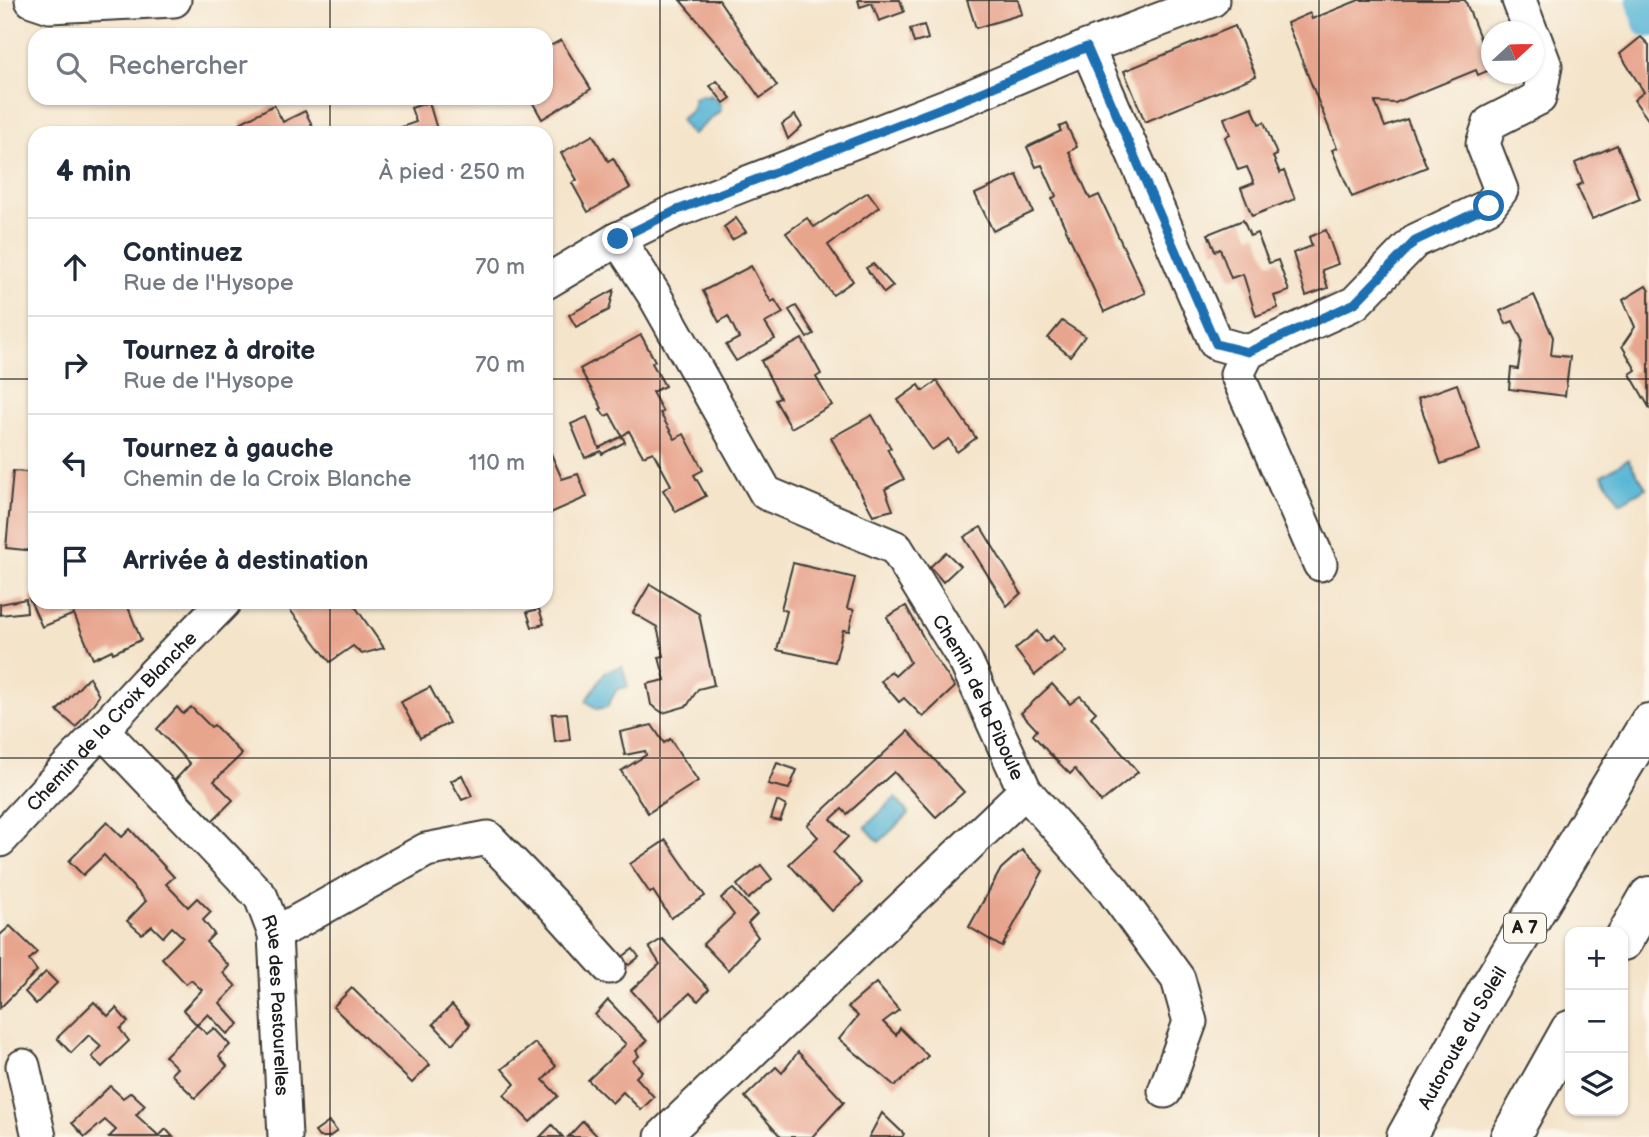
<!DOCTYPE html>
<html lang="fr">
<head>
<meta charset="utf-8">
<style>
  body { margin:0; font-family:"Balsamiq Sans",sans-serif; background:#f2f2f3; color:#1f2937 }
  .controls { position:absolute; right:21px; bottom:21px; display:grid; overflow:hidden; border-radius:14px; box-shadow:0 2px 5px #0004 }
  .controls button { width:63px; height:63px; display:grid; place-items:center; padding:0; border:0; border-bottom:2px solid #e0e1e3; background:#fff; color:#1f2937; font:35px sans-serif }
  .compass { position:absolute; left:1481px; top:21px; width:63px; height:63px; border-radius:50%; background:#fff; box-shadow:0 2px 5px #0004; rotate:68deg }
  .stop { position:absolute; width:21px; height:21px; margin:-16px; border:5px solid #1f6fb2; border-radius:50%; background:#fff }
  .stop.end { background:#1f6fb2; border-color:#fff; box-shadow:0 2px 7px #0008 }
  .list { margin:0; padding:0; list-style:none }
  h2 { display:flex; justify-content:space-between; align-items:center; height:91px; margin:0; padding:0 28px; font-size:30px }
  h2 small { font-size:23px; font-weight:400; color:#747a83 }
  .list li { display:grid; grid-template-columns:46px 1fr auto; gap:21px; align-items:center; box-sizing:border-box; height:98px; padding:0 28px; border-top:2px solid #e0e1e3 }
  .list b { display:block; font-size:26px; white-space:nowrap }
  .list p { margin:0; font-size:23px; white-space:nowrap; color:#747a83 }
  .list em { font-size:23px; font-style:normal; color:#747a83 }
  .icon { flex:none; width:38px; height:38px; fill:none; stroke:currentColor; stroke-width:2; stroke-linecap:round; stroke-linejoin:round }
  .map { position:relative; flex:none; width:1649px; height:1137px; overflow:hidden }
  .search { position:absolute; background:#fff; box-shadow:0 2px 5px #0004; left:28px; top:28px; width:525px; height:77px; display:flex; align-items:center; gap:18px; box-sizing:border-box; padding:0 24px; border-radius:21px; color:#747a83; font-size:26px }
  .panel { position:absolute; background:#fff; box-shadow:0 2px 5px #0004; left:28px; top:126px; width:525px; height:483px; border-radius:21px }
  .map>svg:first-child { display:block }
  .water { fill:#58b6d6; stroke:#3a6979; stroke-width:2 }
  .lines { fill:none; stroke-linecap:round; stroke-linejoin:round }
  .canal { stroke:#58b6d6; stroke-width:33 }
  .building { fill:#e8a58e }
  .minor-casing { stroke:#3c3a36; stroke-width:37 }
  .highway-casing { stroke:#3c3a36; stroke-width:42 }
  .minor { stroke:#fff; stroke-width:33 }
  .highway { stroke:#fff; stroke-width:38 }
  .route { stroke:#1f6fb2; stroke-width:9 }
  .grid { fill:none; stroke:#1c1c1c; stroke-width:2; stroke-opacity:0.55 }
  .labels { text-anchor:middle; stroke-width:5; stroke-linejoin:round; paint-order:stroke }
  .shield { fill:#fbf7ec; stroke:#5f5e5a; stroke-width:2 }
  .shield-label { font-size:18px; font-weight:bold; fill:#1c1c1c }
  .street-label { font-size:19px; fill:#1c1c1c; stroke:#fbf7ec }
</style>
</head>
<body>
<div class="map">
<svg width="1649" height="1137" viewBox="0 0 1649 1137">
  <rect width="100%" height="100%" fill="#fbf7ec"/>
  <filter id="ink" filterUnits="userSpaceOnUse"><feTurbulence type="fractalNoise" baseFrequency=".0143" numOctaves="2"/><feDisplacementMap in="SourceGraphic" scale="14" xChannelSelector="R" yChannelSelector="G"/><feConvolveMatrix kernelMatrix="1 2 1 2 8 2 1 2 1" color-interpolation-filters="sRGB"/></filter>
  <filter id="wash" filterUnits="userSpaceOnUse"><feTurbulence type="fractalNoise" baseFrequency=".00686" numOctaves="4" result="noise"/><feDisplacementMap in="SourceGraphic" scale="28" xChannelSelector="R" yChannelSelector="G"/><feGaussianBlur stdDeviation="1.57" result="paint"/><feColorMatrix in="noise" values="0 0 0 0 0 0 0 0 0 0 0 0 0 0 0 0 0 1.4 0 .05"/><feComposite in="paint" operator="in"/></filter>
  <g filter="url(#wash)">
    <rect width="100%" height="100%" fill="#f4e4ca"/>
    <g class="water">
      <polygon points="710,94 721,105 721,110 692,135 680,120 692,110 694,98 702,95 707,97"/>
      <polygon points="1628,459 1646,488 1620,503 1602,475"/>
      <polygon points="622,666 628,687 617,689 607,707 597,709 586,701 605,672"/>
      <polygon points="895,798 909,814 879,842 865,827"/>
    </g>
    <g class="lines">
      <polyline class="canal" points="1643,0 1649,21"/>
    </g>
    <g id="blocks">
      <g class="building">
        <polygon points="680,0 719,0 777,86 760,98 740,70"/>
        <polygon points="858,0 900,0 904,12 879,21 872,3 860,7"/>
        <polygon points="967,0 1018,0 1022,14 976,28"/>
        <polygon points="1359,0 1465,0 1492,69 1478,75 1476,70 1395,103 1375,102 1385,127 1407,119 1427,167 1352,197 1332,150 1337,148 1287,23 1310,13 1312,19"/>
        <polygon points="924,25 928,39 914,43 910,29"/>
        <polygon points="1235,26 1256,76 1145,122 1124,71"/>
        <polygon points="1641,37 1649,45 1649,121 1634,100 1644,92 1620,54"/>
        <polygon points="561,40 591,89 542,119 530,98 546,98 546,48"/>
        <polygon points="717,81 731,98 724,103 710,86"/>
        <polygon points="429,102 438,133 385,133 416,122 411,108"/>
        <polygon points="274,105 283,122 305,111 316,133 244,133 240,123"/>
        <polygon points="1252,107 1259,124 1264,122 1277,155 1273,157 1280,173 1284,171 1295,199 1252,216 1241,188 1254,183 1247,167 1238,170 1225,137 1230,134 1224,118"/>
        <polygon points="795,115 802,126 788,139 782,124"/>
        <polygon points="1066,124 1077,147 1069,152 1090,199 1099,195 1145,293 1104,312 1052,199 1056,196 1042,165 1036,167 1027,147 1061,131 1059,127"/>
        <polygon points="593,135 608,161 613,158 630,188 588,212 572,183 577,180 561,153"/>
        <polygon points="1617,145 1640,199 1592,219 1577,186 1583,183 1575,163"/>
        <polygon points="1017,175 1033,212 993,231 975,194"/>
        <polygon points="868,192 879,207 828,245 853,281 833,295 786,233 807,218 814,227"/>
        <polygon points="736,218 746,232 732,240 724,227"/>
        <polygon points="1243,220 1250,236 1257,233 1269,263 1278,260 1289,291 1274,296 1278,308 1256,316 1243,274 1231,278 1220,249 1215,251 1208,234"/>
        <polygon points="1326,230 1338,264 1322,270 1328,288 1306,296 1293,253 1312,246 1309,237"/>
        <polygon points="873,264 893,286 884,293 866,268"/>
        <polygon points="751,266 771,302 775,300 783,313 765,323 775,339 736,361 726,345 739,338 728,316 719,322 703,291"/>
        <polygon points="1646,286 1649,291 1649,407 1630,374 1636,370 1622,346 1635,327 1623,300"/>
        <polygon points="614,290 609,310 576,327 569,315"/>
        <polygon points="1534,295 1553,337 1551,355 1570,357 1565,396 1509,389 1511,368 1518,369 1522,340 1513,321 1506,324 1500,311"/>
        <polygon points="796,306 814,334 807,338 789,310"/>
        <polygon points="1062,321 1085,336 1070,356 1048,338"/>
        <polygon points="641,335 655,361 652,363 665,386 652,392 663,412 660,413 675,439 684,434 703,470 694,475 706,496 676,512 663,490 671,485 653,452 643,456 629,431 622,436 610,414 605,416 600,409 602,408 580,369"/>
        <polygon points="802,339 821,374 816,377 832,405 791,428 775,400 780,398 761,361"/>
        <polygon points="937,381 976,438 957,452 949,439 932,450 898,400 919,385 923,391"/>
        <polygon points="1457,384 1480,450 1441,464 1418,398"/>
        <polygon points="872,415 891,448 887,449 904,479 885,489 893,510 873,515 831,438"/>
        <polygon points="587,417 599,448 622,436 625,442 602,454 601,451 585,458 571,424"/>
        <polygon points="546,442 562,479 578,474 587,497 546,515"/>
        <polygon points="13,471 35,473 35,551 6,548"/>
        <polygon points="981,527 1021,593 1007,606 964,537"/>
        <polygon points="946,552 960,566 943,582 930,567"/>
        <polygon points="793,563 855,578 847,608 854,610 849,631 843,630 835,662 777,650 787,611 781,609"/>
        <polygon points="650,584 699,614 714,685 698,689 687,706 663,713 651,705 647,684 665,680 659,657 664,656 657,627 633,613"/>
        <polygon points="35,595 35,602 126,602 141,640 113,653 112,650 93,659 74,614 42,627 29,598"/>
        <polygon points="26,599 27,612 0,615 0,604"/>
        <polygon points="284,602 352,602 384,648 362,654 353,646 330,662"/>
        <polygon points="906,606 932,653 955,687 923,717 904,698 899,702 881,681 891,671 895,676 910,662 887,617"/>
        <polygon points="539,609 544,624 532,627 527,612"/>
        <polygon points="1037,631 1045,642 1053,636 1065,651 1035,675 1015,649"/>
        <polygon points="89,677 99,696 76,727 57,711"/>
        <polygon points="1052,684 1070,704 1080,696 1096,712 1091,717 1138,772 1101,802 1075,769 1070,774 1049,753 1033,735 1037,730 1021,713"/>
        <polygon points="430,687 449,723 420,738 401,702"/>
        <polygon points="177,707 183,714 191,707 211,727 214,725 242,754 214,781 233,800 212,821 175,780 190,764 157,729"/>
        <polygon points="567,713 570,740 555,742 552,714"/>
        <polygon points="652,725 664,743 670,739 698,781 648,813 621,771 646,755 645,751 625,755 620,732"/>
        <polygon points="908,731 964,792 936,817 894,772 847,814 842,809 831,819 848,837 833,852 862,883 832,911 789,864 818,837 807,825"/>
        <polygon points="777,763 797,770 789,789 768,784"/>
        <polygon points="462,775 472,796 462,800 451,781"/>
        <polygon points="777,801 786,806 780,821 771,819"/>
        <polygon points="107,822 122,837 130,829 174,877 166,884 188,907 197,898 211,912 203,920 214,934 206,942 229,966 223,973 236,986 220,1003 239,1024 227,1034 208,1014 197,1025 183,1010 202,990 191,980 186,984 162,958 183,937 172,927 163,937 152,926 142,934 127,921 146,901 104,855 83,875 69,861"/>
        <polygon points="666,840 705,896 671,918 653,891 650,893 630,864"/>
        <polygon points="1022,850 1043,871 1002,947 969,927 1001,869"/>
        <polygon points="761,865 772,879 748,899 737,885"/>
        <polygon points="733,889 757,914 748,923 758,937 728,970 703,944 734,915 721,898"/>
        <polygon points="10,926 37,952 29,960 37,971 0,1008 0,935"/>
        <polygon points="662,939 709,989 698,1001 690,993 659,1021 631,990 660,964 649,947"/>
        <polygon points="633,949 639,957 629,965 621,958"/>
        <polygon points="46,972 57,983 36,1004 25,992"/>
        <polygon points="876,983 899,1010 883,1022 896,1035 900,1028 928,1056 895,1086 839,1039 858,1016 848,1007"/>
        <polygon points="352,988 430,1065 412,1083 333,1007"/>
        <polygon points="608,1000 647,1041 636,1051 639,1056 633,1061 642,1071 636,1077 654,1097 641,1110 623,1092 612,1103 588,1080 626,1044 595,1015"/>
        <polygon points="94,1002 108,1016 116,1008 128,1022 120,1029 129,1041 102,1067 92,1057 101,1046 89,1035 71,1053 57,1038"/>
        <polygon points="452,1005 470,1025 452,1044 433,1024"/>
        <polygon points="197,1025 207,1034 214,1028 230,1045 219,1056 227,1066 195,1098 171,1074 177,1068 165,1056"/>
        <polygon points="535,1043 556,1066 543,1080 558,1096 530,1122 504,1095 515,1084 502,1069"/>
        <polygon points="798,1052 844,1102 812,1137 781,1137 745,1097 776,1067 782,1073"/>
        <polygon points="110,1086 123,1098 131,1092 145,1105 136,1115 159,1136 166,1129 173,1137 109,1137 116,1130 105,1120 85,1137 72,1123"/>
        <polygon points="882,1113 904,1134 902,1137 869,1137"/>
        <polygon points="583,1121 598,1137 568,1137"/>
        <polygon points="329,1122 337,1131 329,1137 319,1137 315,1132"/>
        <polygon points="552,1125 563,1137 540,1137"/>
      </g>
    </g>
  </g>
  <g filter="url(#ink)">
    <use href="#blocks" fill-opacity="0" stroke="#3c3a36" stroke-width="2"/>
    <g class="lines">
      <defs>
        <g id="minor">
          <polyline points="32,0 50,6 174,0"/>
          <polyline points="1519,0 1531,32"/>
          <polyline points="1087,47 1216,343 1248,352 1355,303 1415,241 1489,206 1501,190 1483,144 1490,123 1539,98 1545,66 1534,37"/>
          <path id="s1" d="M 618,239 L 653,293 L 766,493 L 896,548 L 966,662 L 1025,791 L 662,1137"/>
          <polyline points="546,282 618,239 675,211 972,96 1087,47 1212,0"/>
          <polyline points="1248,352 1237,374 1320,564"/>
          <path id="s2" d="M 102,730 L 261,897 L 275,934 L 285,1137"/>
          <polyline points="1025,791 1113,890 1178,979 1190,1022 1165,1091"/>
          <path id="s3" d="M 0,840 L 145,683 L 224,602"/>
          <polyline points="275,934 426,850 488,838 554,906 609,967"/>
          <polyline points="23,1066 39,1137"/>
        </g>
        <g id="highway">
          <polyline points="1623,941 1649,896"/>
          <path id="s4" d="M 1406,1137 L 1486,993 L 1649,723"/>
          <polyline points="1510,1137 1570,1030"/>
        </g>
      </defs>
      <use href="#minor" class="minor-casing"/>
      <use href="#highway" class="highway-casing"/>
      <use href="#minor" class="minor"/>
      <use href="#highway" class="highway"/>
    </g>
  </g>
  <g class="lines" filter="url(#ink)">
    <polyline class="route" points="618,239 675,211 972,96 1087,47 1216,344 1248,352 1355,303 1415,241 1489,206"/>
  </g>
  <path class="grid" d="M 330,0 L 330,35M 660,0 L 660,1137M 989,0 L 989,1137M 1319,0 L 1319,1137M 330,98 L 330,133M 0,379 L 35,379M 546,379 L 1649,379M 330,602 L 330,1137M 0,758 L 1649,758"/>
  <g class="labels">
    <rect class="shield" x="1504" y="913.5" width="42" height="29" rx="5"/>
    <g class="shield-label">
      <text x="1525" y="934">A 7</text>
    </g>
    <g class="street-label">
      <text dy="7" stroke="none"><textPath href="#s1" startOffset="606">Chemin de la Piboule</textPath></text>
      <text dy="7" stroke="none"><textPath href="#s3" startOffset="163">Chemin de la Croix Blanche</textPath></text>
      <text dy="7" stroke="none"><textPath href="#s2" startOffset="341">Rue des Pastourelles</textPath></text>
      <text dy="7" stroke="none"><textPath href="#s4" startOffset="114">Autoroute du Soleil</textPath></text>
    </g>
  </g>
</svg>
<div class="controls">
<button>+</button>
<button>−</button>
<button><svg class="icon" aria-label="layers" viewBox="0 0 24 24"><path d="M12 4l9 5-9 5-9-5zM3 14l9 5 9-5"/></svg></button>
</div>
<svg class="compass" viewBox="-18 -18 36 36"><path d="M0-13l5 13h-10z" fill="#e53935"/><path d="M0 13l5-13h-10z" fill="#747a83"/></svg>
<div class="stop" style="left:1489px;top:206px"></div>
<div class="stop end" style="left:618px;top:239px"></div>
<div class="search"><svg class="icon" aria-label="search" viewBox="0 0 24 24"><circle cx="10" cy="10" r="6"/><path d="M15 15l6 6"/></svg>Rechercher</div>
<section class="panel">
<h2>4 min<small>À pied · 250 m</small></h2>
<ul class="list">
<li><svg class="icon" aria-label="ahead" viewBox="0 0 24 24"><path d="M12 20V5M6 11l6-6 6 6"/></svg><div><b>Continuez</b><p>Rue de l'Hysope</p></div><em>70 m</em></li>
<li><svg class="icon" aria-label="right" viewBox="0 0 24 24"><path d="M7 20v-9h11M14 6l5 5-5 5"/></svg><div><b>Tournez à droite</b><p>Rue de l'Hysope</p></div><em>70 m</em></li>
<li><svg class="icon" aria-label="left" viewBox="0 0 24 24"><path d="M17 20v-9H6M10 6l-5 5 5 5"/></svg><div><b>Tournez à gauche</b><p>Chemin de la Croix Blanche</p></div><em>110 m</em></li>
<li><svg class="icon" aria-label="arrive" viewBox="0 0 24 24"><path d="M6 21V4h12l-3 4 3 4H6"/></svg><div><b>Arrivée à destination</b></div></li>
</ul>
</section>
</div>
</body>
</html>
